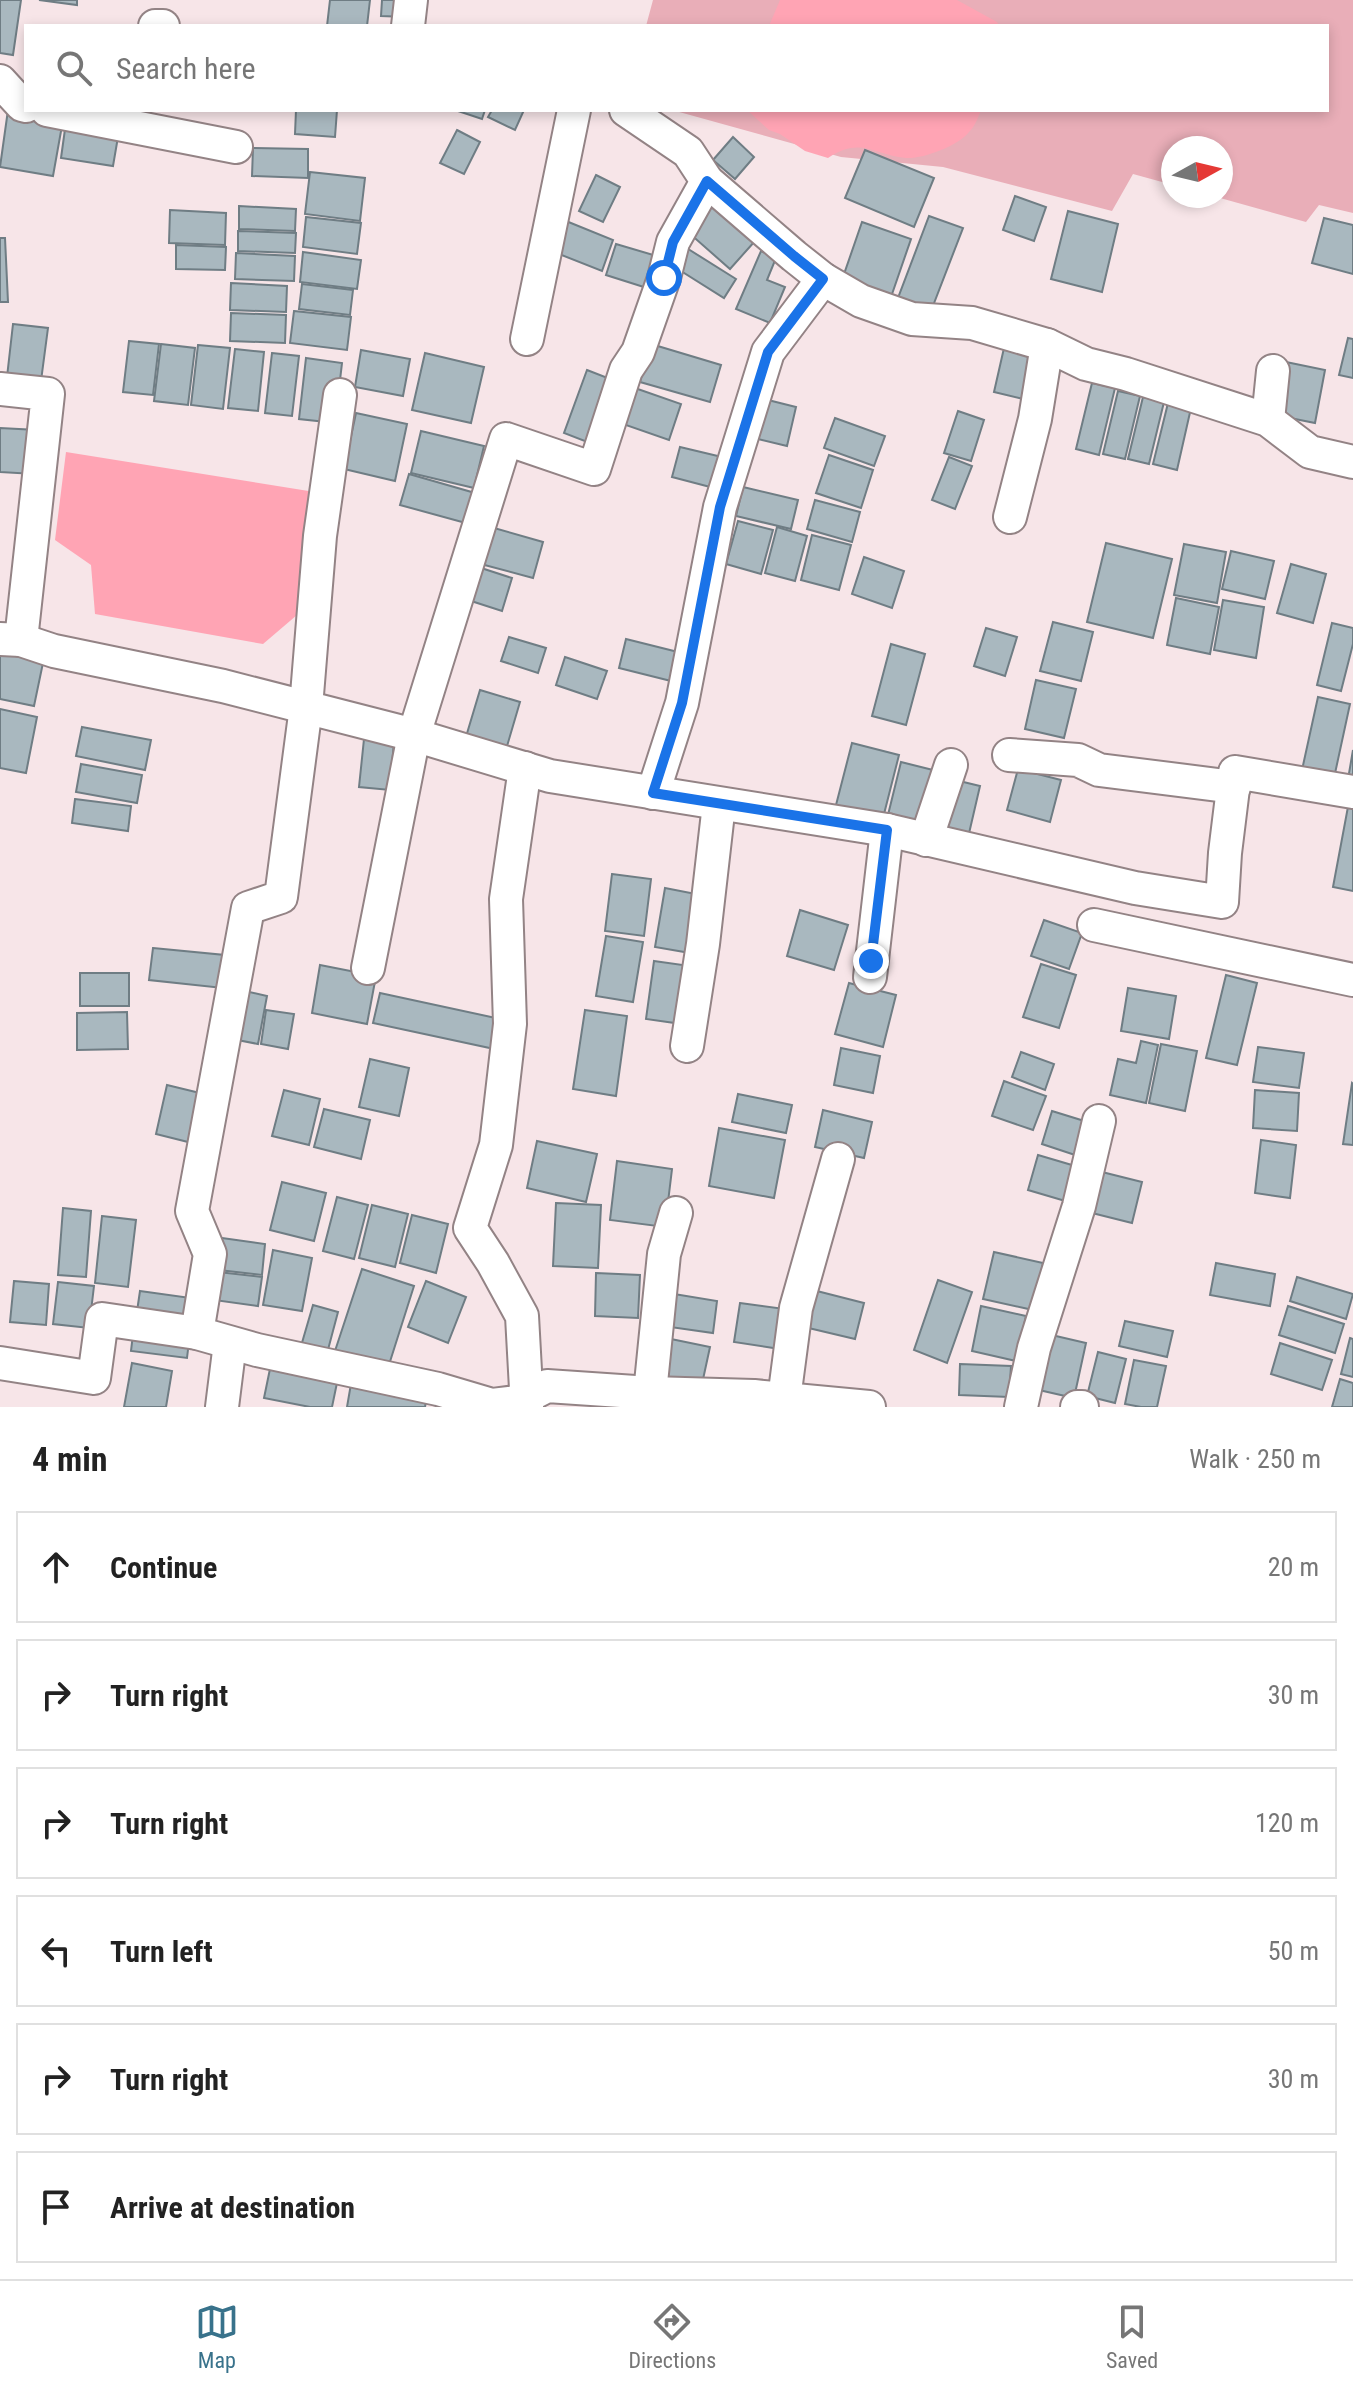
<!DOCTYPE html>
<html lang="en">
<head>
<meta charset="utf-8">
<style>
  body { margin:0; font-family:"Roboto Condensed",sans-serif; background:#f6f6f6; color:#222 }
  .compass { position:absolute; left:1161px; top:136px; width:72px; height:72px; border-radius:50%; background:#fff; box-shadow:0 4px 12px #0003; rotate:82deg }
  .stop { position:absolute; width:24px; height:24px; margin:-18px; border:6px solid #1a73e8; border-radius:50%; background:#fff }
  .stop.end { background:#1a73e8; border-color:#fff; box-shadow:0 2px 8px #0008 }
  .list { margin:0; padding:0; list-style:none }
  h2 { display:flex; justify-content:space-between; align-items:center; height:104px; margin:0; padding:0 32px; font-size:34px }
  h2 small { font-size:26px; font-weight:400; color:#767676 }
  .list li { display:grid; grid-template-columns:52px 1fr auto; gap:24px; align-items:center; box-sizing:border-box; height:112px; margin:0 16px 16px; padding:0 16px; border:2px solid #e0e0e0; border-radius:0px }
  .list b { display:block; font-size:30px; white-space:nowrap }
  .list em { font-size:26px; font-style:normal; color:#767676 }
  .icon { flex:none; width:44px; height:44px; fill:none; stroke:currentColor; stroke-width:2; stroke-linecap:round; stroke-linejoin:round }
  .map { position:relative; flex:none; width:1353px; height:1407px; overflow:hidden }
  .search { position:absolute; background:#fff; box-shadow:0 4px 12px #0003; left:24px; right:24px; top:24px; height:88px; display:flex; align-items:center; gap:20px; box-sizing:border-box; padding:0 28px; border-radius:0px; color:#767676; font-size:30px }
  .sheet { height:872px; background:#fff }
  nav { display:flex; justify-content:space-around; align-items:center; box-sizing:border-box; height:112px; border-top:2px solid #e0e0e0; background:#fff; font-size:22px; color:#767676 }
  nav a { display:grid; justify-items:center; gap:4px }
  nav .on { color:#38728b }
  .map>svg:first-child { display:block }
  .green { fill:#e9aeb8 }
  .water { fill:#ffa4b4 }
  .building { fill:#a9b8bf; stroke:#6f7d84; stroke-width:2 }
  .lines { fill:none; stroke-linecap:round; stroke-linejoin:round }
  .minor-casing { stroke:#938385; stroke-width:36 }
  .minor { stroke:#fff; stroke-width:32 }
  .route { stroke:#1a73e8; stroke-width:10 }
</style>
</head>
<body>
<div class="map">
<svg width="1353" height="1407" viewBox="0 0 1353 1407">
  <rect width="100%" height="100%" fill="#f7e5e8"/>
  <polygon class="green" points="653,0 1353,0 1353,213 1319,205 1306,222 1213,196 1221,196 1221,148 1173,148 1173,185 1133,174 1112,211 943,167 841,157 672,110 1327,110 1327,26 646,26"/>
  <g class="water">
    <polygon points="780,0 957,0 997,22 999,26 769,26"/>
    <path d="M 747,110 L 981,110 C 978,118 975,126 969,132 C 958,146 923,159 906,158 C 873,155 861,136 828,158 L 805,151 L 780,134 L 769,130 Z"/>
    <polygon points="66,452 321,493 297,615 263,644 95,614 91,565 55,540"/>
  </g>
  <g class="building">
    <polygon points="0,0 21,0 13,55 0,53"/>
    <polygon points="39,0 77,0 77,5"/>
    <polygon points="330,0 370,0 367,26 327,26"/>
    <polygon points="382,0 407,0 406,17 381,16"/>
    <polygon points="8,110 63,120 53,176 0,167"/>
    <polygon points="296,110 337,110 335,137 295,134"/>
    <polygon points="455,110 485,110 482,119"/>
    <polygon points="492,110 524,110 515,130 488,117"/>
    <polygon points="66,122 119,131 113,166 61,158"/>
    <polygon points="457,130 480,142 464,174 440,163"/>
    <polygon points="733,137 754,157 735,179 713,160"/>
    <polygon points="253,148 308,149 308,178 252,176"/>
    <polygon points="865,150 934,178 914,227 845,198"/>
    <polygon points="310,172 365,178 360,221 305,214"/>
    <polygon points="596,175 620,187 603,222 579,211"/>
    <polygon points="1015,196 1046,207 1034,241 1003,230"/>
    <polygon points="713,204 755,241 730,269 689,233"/>
    <polygon points="239,206 296,209 295,231 239,229"/>
    <polygon points="170,210 226,213 225,245 169,243"/>
    <polygon points="1068,211 1118,224 1102,292 1051,279"/>
    <polygon points="929,216 963,228 931,311 898,298"/>
    <polygon points="306,217 361,223 357,254 303,247"/>
    <polygon points="1324,218 1353,225 1353,274 1312,263"/>
    <polygon points="566,221 613,240 602,271 554,252"/>
    <polygon points="862,222 911,239 891,297 842,280"/>
    <polygon points="238,231 296,233 295,253 238,251"/>
    <polygon points="0,238 5,238 8,302 0,302"/>
    <polygon points="616,244 660,257 650,289 606,275"/>
    <polygon points="176,245 226,247 225,270 176,269"/>
    <polygon points="685,247 736,279 724,298 673,266"/>
    <polygon points="761,251 776,258 767,280 785,287 770,323 736,309"/>
    <polygon points="303,252 361,260 357,289 300,282"/>
    <polygon points="236,253 295,256 294,281 235,279"/>
    <polygon points="231,283 287,286 286,312 230,310"/>
    <polygon points="302,284 353,290 350,315 299,309"/>
    <polygon points="294,311 351,317 347,350 290,343"/>
    <polygon points="231,313 286,315 285,343 230,341"/>
    <polygon points="13,324 48,328 41,381 7,377"/>
    <polygon points="1348,338 1353,339 1353,378 1339,375"/>
    <polygon points="129,341 159,344 153,395 123,392"/>
    <polygon points="161,344 195,348 188,405 154,401"/>
    <polygon points="651,344 721,365 710,402 640,382"/>
    <polygon points="198,345 230,348 223,409 191,405"/>
    <polygon points="1004,348 1034,355 1023,399 994,392"/>
    <polygon points="235,349 264,352 258,411 228,408"/>
    <polygon points="361,350 410,359 403,396 355,387"/>
    <polygon points="272,353 299,356 292,416 265,413"/>
    <polygon points="425,353 484,367 471,423 412,410"/>
    <polygon points="306,358 342,363 335,423 299,419"/>
    <polygon points="1286,362 1325,370 1315,423 1275,415"/>
    <polygon points="587,370 618,382 595,445 564,433"/>
    <polygon points="1092,383 1115,388 1099,455 1076,449"/>
    <polygon points="632,387 681,404 669,440 620,423"/>
    <polygon points="1118,391 1140,396 1125,459 1103,454"/>
    <polygon points="1143,397 1164,402 1149,464 1128,459"/>
    <polygon points="764,399 796,407 787,446 754,438"/>
    <polygon points="1168,403 1191,408 1177,470 1153,464"/>
    <polygon points="958,411 984,420 971,461 944,453"/>
    <polygon points="356,413 407,424 395,481 344,469"/>
    <polygon points="835,418 885,436 874,466 824,448"/>
    <polygon points="0,428 37,430 34,474 0,472"/>
    <polygon points="421,431 484,446 474,488 411,473"/>
    <polygon points="680,447 722,457 714,488 672,477"/>
    <polygon points="829,455 873,470 861,508 816,493"/>
    <polygon points="949,457 972,466 955,509 932,500"/>
    <polygon points="409,474 482,495 473,525 400,505"/>
    <polygon points="743,487 798,500 791,529 736,516"/>
    <polygon points="815,500 860,512 852,542 807,529"/>
    <polygon points="738,521 773,530 761,574 726,564"/>
    <polygon points="487,526 543,542 533,578 477,563"/>
    <polygon points="777,527 807,536 795,581 765,573"/>
    <polygon points="812,535 851,545 839,590 801,580"/>
    <polygon points="1106,543 1172,559 1153,638 1087,622"/>
    <polygon points="1184,544 1226,552 1217,603 1174,595"/>
    <polygon points="1231,551 1274,561 1265,599 1222,589"/>
    <polygon points="864,557 904,571 892,608 852,594"/>
    <polygon points="1291,564 1326,574 1313,623 1277,613"/>
    <polygon points="475,566 512,578 502,611 465,599"/>
    <polygon points="1176,598 1219,607 1210,654 1167,645"/>
    <polygon points="1223,600 1264,607 1256,658 1214,650"/>
    <polygon points="1053,622 1093,632 1081,681 1040,671"/>
    <polygon points="1332,623 1353,628 1353,644 1341,691 1317,685"/>
    <polygon points="986,628 1017,637 1005,676 974,666"/>
    <polygon points="509,637 546,648 538,673 501,661"/>
    <polygon points="626,639 678,652 671,681 619,668"/>
    <polygon points="891,644 925,654 906,725 872,716"/>
    <polygon points="0,648 44,658 34,706 0,699"/>
    <polygon points="565,657 607,671 597,699 556,685"/>
    <polygon points="1036,680 1076,689 1064,738 1025,729"/>
    <polygon points="480,690 520,702 505,753 465,740"/>
    <polygon points="1318,697 1350,704 1334,778 1302,770"/>
    <polygon points="0,709 37,717 26,773 0,768"/>
    <polygon points="82,727 151,740 145,770 76,756"/>
    <polygon points="364,739 394,741 390,790 359,787"/>
    <polygon points="852,743 899,755 883,818 836,805"/>
    <polygon points="1353,750 1353,787 1347,785"/>
    <polygon points="901,762 941,772 926,829 887,819"/>
    <polygon points="81,764 142,775 137,803 76,792"/>
    <polygon points="1018,769 1061,780 1050,822 1007,810"/>
    <polygon points="951,779 980,786 967,842 938,835"/>
    <polygon points="1350,796 1353,797 1353,891 1333,887"/>
    <polygon points="75,799 131,806 128,831 72,823"/>
    <polygon points="612,874 651,879 644,936 605,931"/>
    <polygon points="665,888 706,896 696,954 655,947"/>
    <polygon points="800,910 848,925 834,970 787,956"/>
    <polygon points="1044,920 1082,933 1069,969 1031,956"/>
    <polygon points="606,936 643,942 633,1002 596,996"/>
    <polygon points="153,948 235,956 232,989 149,980"/>
    <polygon points="654,961 690,966 682,1024 646,1019"/>
    <polygon points="1041,964 1076,975 1059,1028 1023,1017"/>
    <polygon points="320,965 376,976 367,1024 312,1013"/>
    <rect x="80" y="973" width="49" height="33"/>
    <polygon points="1226,975 1257,983 1237,1065 1206,1058"/>
    <polygon points="849,983 896,995 883,1047 835,1034"/>
    <polygon points="1128,988 1176,996 1169,1039 1121,1031"/>
    <polygon points="236,989 267,996 258,1044 227,1038"/>
    <polygon points="380,993 505,1020 499,1050 373,1023"/>
    <polygon points="266,1010 294,1014 288,1049 261,1044"/>
    <polygon points="585,1010 627,1016 616,1096 573,1089"/>
    <polygon points="127,1012 128,1049 77,1050 77,1013"/>
    <polygon points="1141,1041 1158,1045 1146,1103 1110,1095 1118,1059 1136,1063"/>
    <polygon points="1161,1044 1197,1051 1185,1111 1149,1103"/>
    <polygon points="1258,1047 1304,1053 1299,1088 1253,1082"/>
    <polygon points="841,1048 880,1056 873,1093 834,1085"/>
    <polygon points="1021,1052 1054,1064 1045,1090 1012,1077"/>
    <polygon points="370,1059 409,1068 399,1116 359,1107"/>
    <polygon points="1004,1081 1046,1096 1033,1130 992,1116"/>
    <polygon points="1352,1083 1353,1084 1353,1145 1343,1144"/>
    <polygon points="167,1085 204,1094 192,1143 156,1134"/>
    <polygon points="284,1090 320,1099 309,1145 272,1136"/>
    <polygon points="1255,1090 1299,1093 1297,1131 1253,1128"/>
    <polygon points="738,1094 792,1105 786,1133 732,1122"/>
    <polygon points="324,1109 370,1120 361,1159 314,1147"/>
    <polygon points="823,1110 872,1122 864,1158 815,1147"/>
    <polygon points="1052,1111 1094,1124 1084,1158 1042,1144"/>
    <polygon points="719,1128 785,1140 774,1198 709,1186"/>
    <polygon points="1261,1140 1296,1145 1290,1198 1255,1193"/>
    <polygon points="537,1141 597,1154 586,1202 527,1188"/>
    <polygon points="1038,1155 1082,1168 1072,1203 1028,1190"/>
    <polygon points="617,1161 672,1169 665,1227 610,1220"/>
    <polygon points="1090,1169 1142,1182 1132,1223 1080,1210"/>
    <polygon points="282,1182 326,1193 314,1241 270,1230"/>
    <polygon points="337,1197 368,1205 354,1259 323,1251"/>
    <polygon points="556,1203 601,1205 598,1268 553,1266"/>
    <polygon points="372,1205 408,1214 395,1267 359,1258"/>
    <polygon points="63,1208 91,1211 86,1277 58,1275"/>
    <polygon points="412,1215 448,1224 436,1273 400,1263"/>
    <polygon points="102,1216 136,1220 128,1287 95,1283"/>
    <polygon points="222,1238 265,1244 262,1275 219,1270"/>
    <polygon points="273,1250 312,1258 302,1311 263,1305"/>
    <polygon points="994,1252 1043,1263 1033,1310 983,1299"/>
    <polygon points="1216,1263 1275,1274 1270,1306 1210,1295"/>
    <polygon points="362,1269 414,1286 387,1371 334,1354"/>
    <polygon points="218,1272 262,1277 258,1306 214,1300"/>
    <polygon points="596,1273 640,1275 638,1318 595,1316"/>
    <polygon points="1297,1277 1353,1294 1346,1319 1290,1301"/>
    <polygon points="938,1280 972,1292 947,1363 914,1350"/>
    <polygon points="14,1281 49,1284 46,1325 10,1322"/>
    <polygon points="426,1281 466,1297 448,1343 408,1327"/>
    <polygon points="58,1282 94,1286 89,1328 53,1324"/>
    <polygon points="809,1289 864,1303 855,1339 800,1326"/>
    <polygon points="140,1291 198,1299 194,1327 136,1318"/>
    <polygon points="668,1293 717,1301 713,1333 663,1326"/>
    <polygon points="740,1303 785,1309 780,1349 734,1342"/>
    <polygon points="313,1305 338,1312 325,1361 299,1353"/>
    <polygon points="981,1306 1026,1316 1016,1361 972,1351"/>
    <polygon points="1288,1306 1344,1324 1335,1353 1279,1335"/>
    <polygon points="1125,1321 1173,1331 1167,1357 1119,1346"/>
    <polygon points="134,1326 190,1333 187,1358 131,1351"/>
    <polygon points="1043,1333 1086,1343 1074,1398 1030,1388"/>
    <polygon points="1350,1338 1353,1339 1353,1377 1341,1374"/>
    <polygon points="671,1339 710,1347 702,1384 662,1376"/>
    <polygon points="1280,1343 1332,1360 1322,1390 1271,1374"/>
    <polygon points="1098,1352 1126,1359 1115,1403 1087,1396"/>
    <polygon points="1134,1360 1166,1366 1157,1407 1141,1407 1125,1404"/>
    <polygon points="132,1363 172,1371 166,1407 124,1407"/>
    <polygon points="271,1364 338,1378 332,1407 310,1407 264,1398"/>
    <polygon points="960,1364 1011,1366 1009,1397 959,1395"/>
    <polygon points="352,1378 428,1391 425,1407 347,1407"/>
    <polygon points="1340,1379 1353,1383 1353,1407 1332,1407"/>
  </g>
  <g class="lines">
    <defs>
      <g id="minor">
        <polyline points="155,26 163,26"/>
        <polyline points="408,26 411,0"/>
        <polyline points="0,81 22,105 26,106"/>
        <polyline points="47,110 236,147"/>
        <polyline points="707,181 794,256 823,279 861,301 912,319 972,323 1047,345 1086,364 1126,374 1268,420 1310,452 1353,462"/>
        <polyline points="527,339 574,110"/>
        <polyline points="0,389 48,394 21,640"/>
        <polyline points="1268,420 1273,371"/>
        <polyline points="1010,517 1035,419 1047,345"/>
        <polyline points="0,639 21,640 54,651 223,686 414,735 550,776 887,830 1135,888 1222,902 1225,853 1235,772 1353,792"/>
        <polyline points="1009,755 1078,760 1099,770 1234,787"/>
        <polyline points="525,768 506,899 510,1024 496,1145 470,1228 493,1263 522,1316 527,1407"/>
        <polyline points="653,793 682,703 720,507 768,352 823,279"/>
        <polyline points="926,840 951,765"/>
        <polyline points="1094,925 1353,980"/>
        <polyline points="368,968 414,735 506,439 594,469 626,370 638,352 664,278 673,242 707,181 688,152 626,110"/>
        <polyline points="870,977 887,830"/>
        <polyline points="687,1046 703,944 719,804"/>
        <polyline points="197,1333 210,1254 192,1211 248,908 281,897 306,707 320,536 340,395"/>
        <polyline points="0,1363 94,1378 102,1319 197,1333 257,1350 438,1389 492,1405 516,1402 547,1386 650,1393 754,1396 869,1407"/>
        <polyline points="650,1393 664,1254 676,1213"/>
        <polyline points="784,1399 796,1308 838,1159"/>
        <polyline points="222,1407 230,1343"/>
        <polyline points="1021,1407 1034,1348 1079,1206 1099,1121"/>
        <polyline points="1077,1407 1082,1407"/>
      </g>
    </defs>
    <use href="#minor" class="minor-casing"/>
    <use href="#minor" class="minor"/>
  </g>
  <g class="lines">
    <polyline class="route" points="664,278 673,242 707,181 794,256 823,279 768,352 720,507 682,703 653,793 887,830 871,961"/>
  </g>
</svg>
<svg class="compass" viewBox="-18 -18 36 36"><path d="M0-13l5 13h-10z" fill="#e53935"/><path d="M0 13l5-13h-10z" fill="#767676"/></svg>
<div class="stop" style="left:664px;top:278px"></div>
<div class="stop end" style="left:871px;top:961px"></div>
<div class="search"><svg class="icon" aria-label="search" viewBox="0 0 24 24"><circle cx="10" cy="10" r="6"/><path d="M15 15l6 6"/></svg>Search here</div>
</div>
<section class="sheet">
<h2>4 min<small>Walk · 250 m</small></h2>
<ul class="list">
<li><svg class="icon" aria-label="ahead" viewBox="0 0 24 24"><path d="M12 20V5M6 11l6-6 6 6"/></svg><div><b>Continue</b></div><em>20 m</em></li>
<li><svg class="icon" aria-label="right" viewBox="0 0 24 24"><path d="M7 20v-9h11M14 6l5 5-5 5"/></svg><div><b>Turn right</b></div><em>30 m</em></li>
<li><svg class="icon" aria-label="right" viewBox="0 0 24 24"><path d="M7 20v-9h11M14 6l5 5-5 5"/></svg><div><b>Turn right</b></div><em>120 m</em></li>
<li><svg class="icon" aria-label="left" viewBox="0 0 24 24"><path d="M17 20v-9H6M10 6l-5 5 5 5"/></svg><div><b>Turn left</b></div><em>50 m</em></li>
<li><svg class="icon" aria-label="right" viewBox="0 0 24 24"><path d="M7 20v-9h11M14 6l5 5-5 5"/></svg><div><b>Turn right</b></div><em>30 m</em></li>
<li><svg class="icon" aria-label="arrive" viewBox="0 0 24 24"><path d="M6 21V4h12l-3 4 3 4H6"/></svg><div><b>Arrive at destination</b></div></li>
</ul>
</section>
<nav>
<a class="on"><svg class="icon" aria-label="map" viewBox="0 0 24 24"><path d="M3 6l6-2 6 2 6-2v14l-6 2-6-2-6 2zM9 4v14M15 6v14"/></svg>Map</a>
<a><svg class="icon" aria-label="directions" viewBox="0 0 24 24"><path d="M12 3l9 9-9 9-9-9zM9 14v-3h6M13 9l2 2-2 2"/></svg>Directions</a>
<a><svg class="icon" aria-label="saved" viewBox="0 0 24 24"><path d="M7 4h10v16l-5-4-5 4z"/></svg>Saved</a>
</nav>
</body>
</html>
